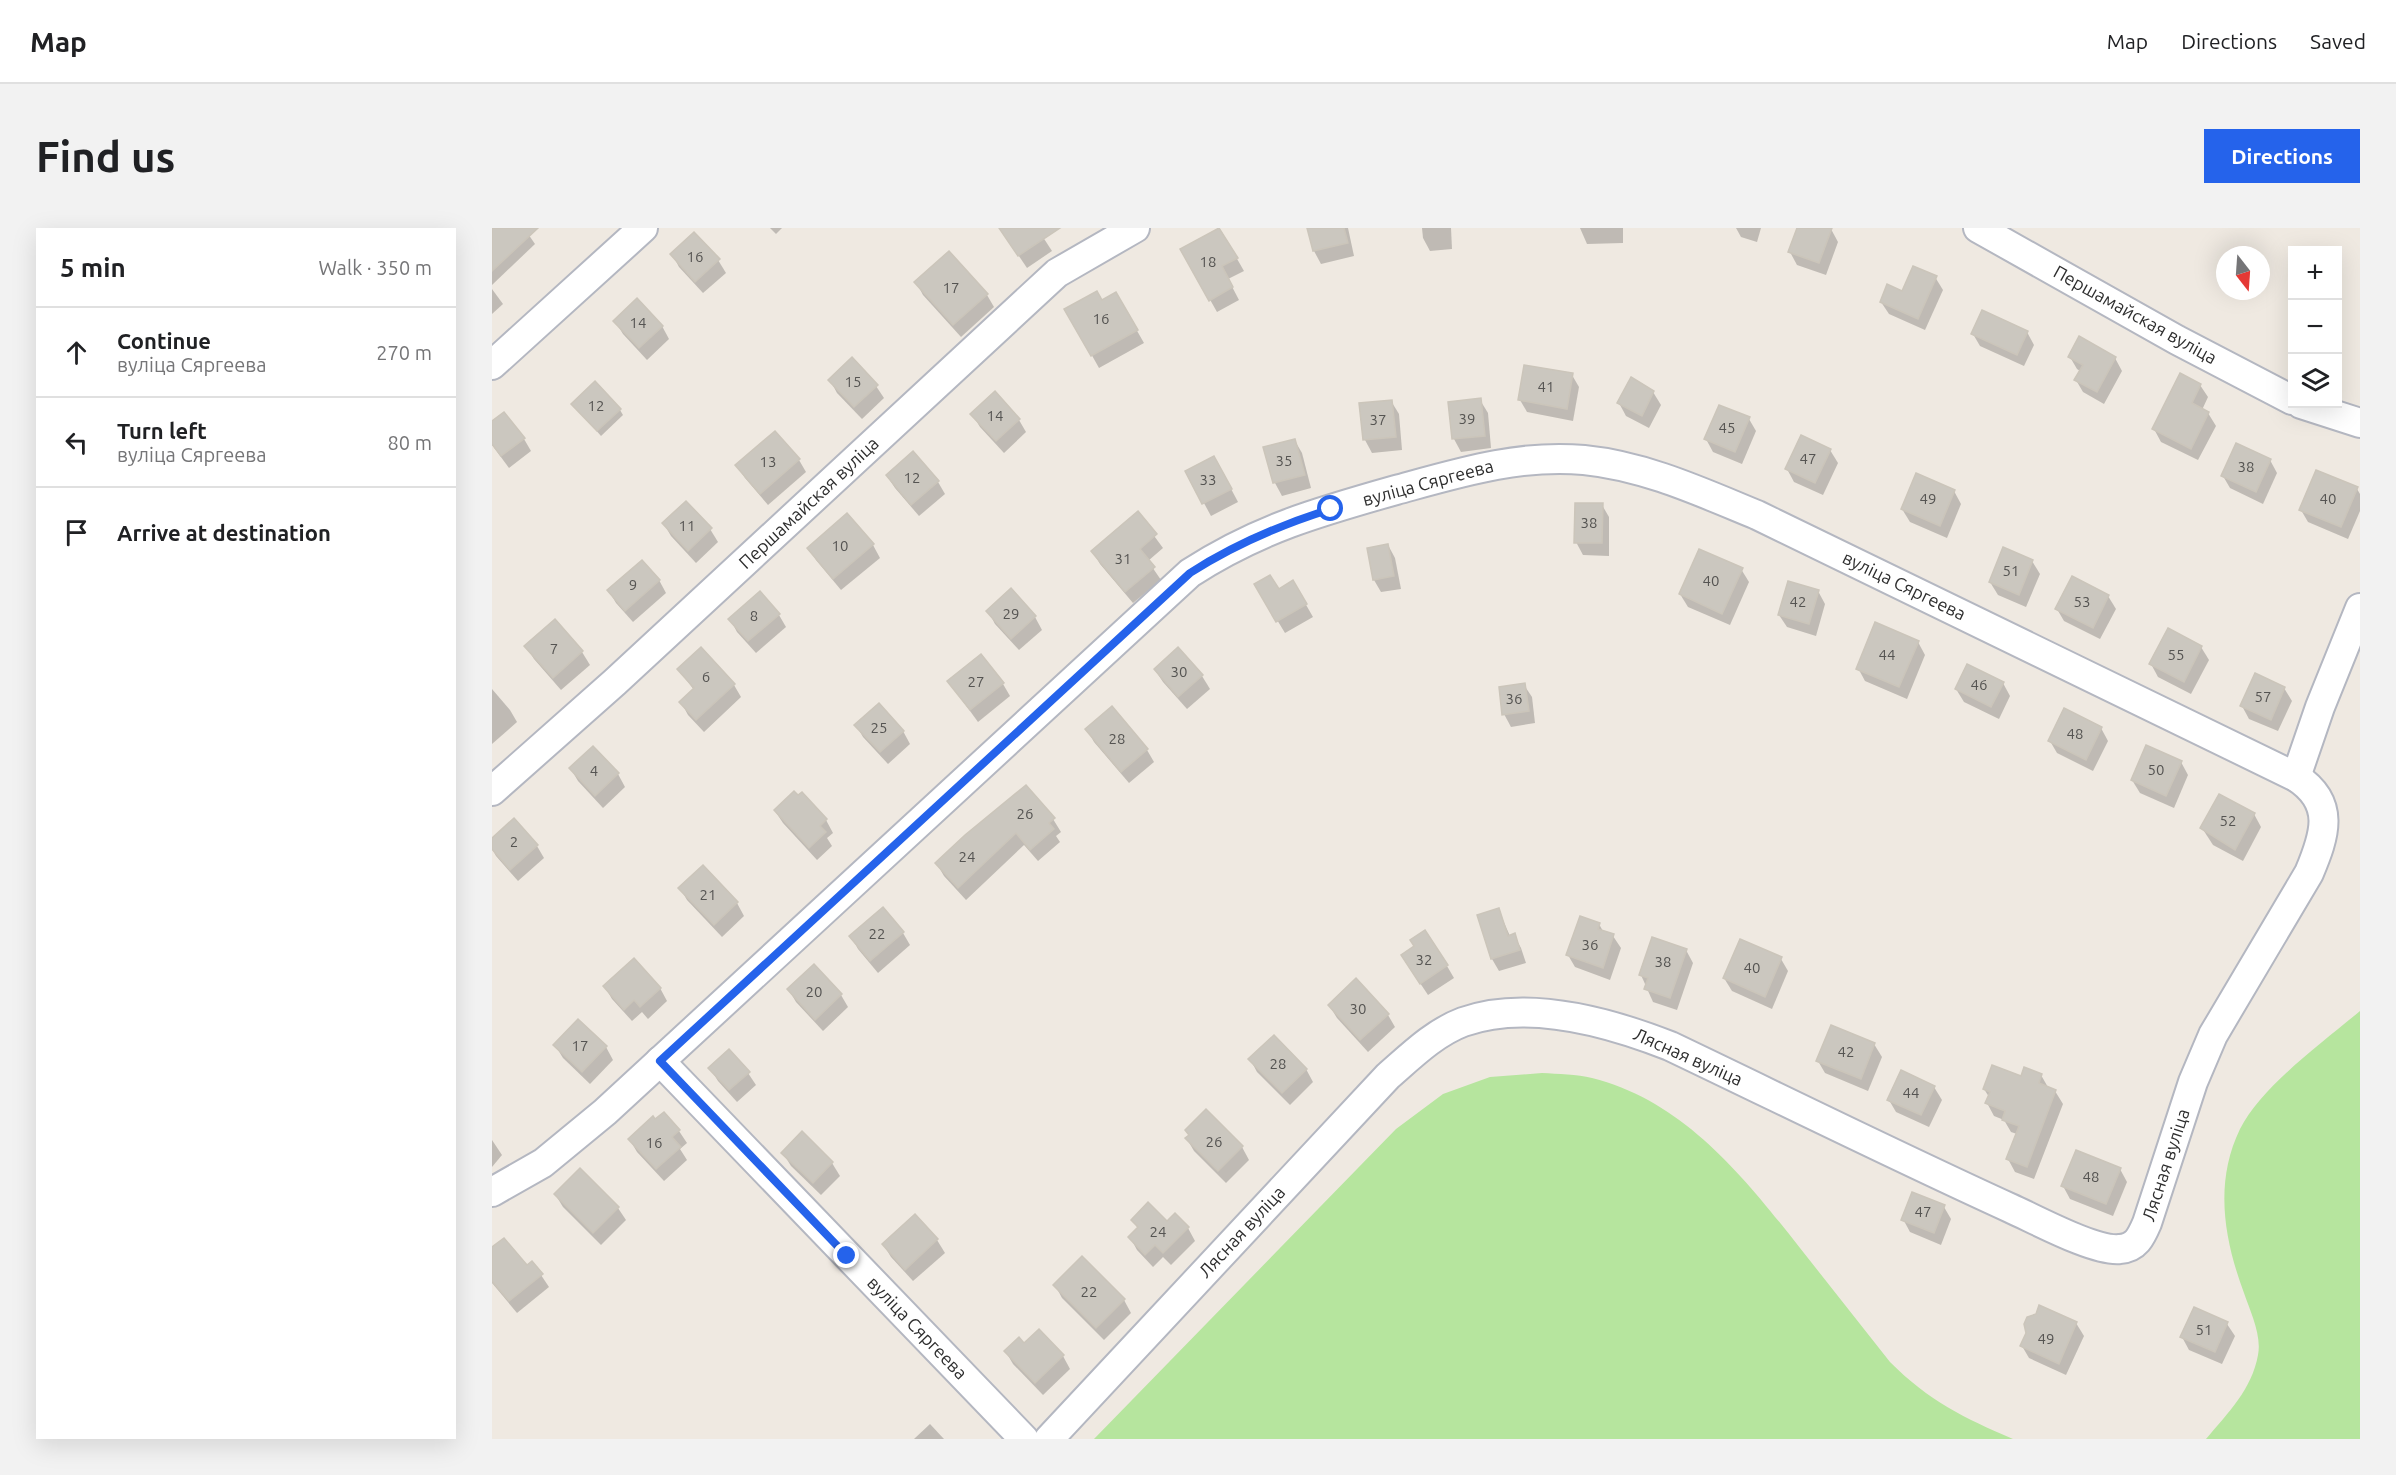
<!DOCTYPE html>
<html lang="en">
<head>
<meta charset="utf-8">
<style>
  body { margin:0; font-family:Ubuntu,sans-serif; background:#f2f2f2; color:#202124 }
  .controls { position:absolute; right:18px; top:18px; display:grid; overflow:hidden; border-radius:0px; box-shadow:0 6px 24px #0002 }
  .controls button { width:54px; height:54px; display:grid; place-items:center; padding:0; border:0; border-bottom:2px solid #e0e0e0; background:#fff; color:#202124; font:30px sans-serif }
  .compass { position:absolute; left:1724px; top:18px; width:54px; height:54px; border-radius:50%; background:#fff; box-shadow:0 6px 24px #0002; rotate:163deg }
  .stop { position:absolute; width:18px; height:18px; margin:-14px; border:4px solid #2563eb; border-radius:50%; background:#fff }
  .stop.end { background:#2563eb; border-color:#fff; box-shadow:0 2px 6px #0008 }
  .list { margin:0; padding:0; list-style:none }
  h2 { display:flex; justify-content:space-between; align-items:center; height:78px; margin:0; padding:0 24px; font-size:26px }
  h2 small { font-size:20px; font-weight:400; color:#757577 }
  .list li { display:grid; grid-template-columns:39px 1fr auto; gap:18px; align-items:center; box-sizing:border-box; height:90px; padding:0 24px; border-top:2px solid #e0e0e0 }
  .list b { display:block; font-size:22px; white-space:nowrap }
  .list p { margin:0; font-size:20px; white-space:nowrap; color:#757577 }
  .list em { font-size:20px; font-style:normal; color:#757577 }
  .icon { flex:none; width:33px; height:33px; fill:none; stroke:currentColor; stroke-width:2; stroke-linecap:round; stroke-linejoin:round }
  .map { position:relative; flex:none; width:1868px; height:1211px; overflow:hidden; border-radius:0px }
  header { display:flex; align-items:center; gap:36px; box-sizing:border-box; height:84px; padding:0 30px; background:#fff; border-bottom:2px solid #e0e0e0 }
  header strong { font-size:28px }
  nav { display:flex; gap:33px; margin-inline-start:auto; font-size:21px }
  .intro { display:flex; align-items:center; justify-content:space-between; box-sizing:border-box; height:144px; padding:0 36px }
  h1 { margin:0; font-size:42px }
  .button { padding:15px 27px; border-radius:0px; background:#2563eb; color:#fff; font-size:21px; font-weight:700 }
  main { display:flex; gap:36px; padding:0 36px }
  aside { flex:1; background:#fff; border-radius:0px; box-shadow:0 6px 24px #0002 }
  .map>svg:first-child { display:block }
  .green { fill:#b6e59e }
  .shadow { fill:#0003 }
  .building { fill:#cbc7bf; stroke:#cbc5ba; stroke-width:1.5 }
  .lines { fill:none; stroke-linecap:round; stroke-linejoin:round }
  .minor-casing { stroke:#b4b7c1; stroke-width:32 }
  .minor { stroke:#fff; stroke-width:28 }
  .route { stroke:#2563eb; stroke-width:8 }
  .labels { text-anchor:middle; stroke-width:4.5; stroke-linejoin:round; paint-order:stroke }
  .number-label { font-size:15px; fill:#555452 }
  .street-label { font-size:18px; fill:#2e2e2e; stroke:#fff }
</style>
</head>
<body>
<header>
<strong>Map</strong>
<nav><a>Map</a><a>Directions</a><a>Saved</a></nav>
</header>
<div class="intro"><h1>Find us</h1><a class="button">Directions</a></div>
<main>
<aside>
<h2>5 min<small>Walk · 350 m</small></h2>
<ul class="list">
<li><svg class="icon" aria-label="ahead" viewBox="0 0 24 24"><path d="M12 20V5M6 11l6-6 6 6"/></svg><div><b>Continue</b><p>вуліца Сяргеева</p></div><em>270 m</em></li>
<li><svg class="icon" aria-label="left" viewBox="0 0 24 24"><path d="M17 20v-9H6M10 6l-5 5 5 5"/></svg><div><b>Turn left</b><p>вуліца Сяргеева</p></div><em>80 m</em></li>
<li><svg class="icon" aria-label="arrive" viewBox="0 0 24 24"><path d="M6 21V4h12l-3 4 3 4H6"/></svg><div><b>Arrive at destination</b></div></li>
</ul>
</aside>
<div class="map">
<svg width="1868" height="1211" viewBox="0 0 1868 1211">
  <rect width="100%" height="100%" fill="#efe9e1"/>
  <g class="green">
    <path d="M 1868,783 L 1868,1211 L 1714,1211 C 1736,1185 1760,1161 1766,1127 C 1770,1107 1758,1083 1752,1065 C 1732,1011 1722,955 1748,901 C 1770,858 1831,814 1868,783 Z"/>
    <path d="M 1050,845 C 1066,846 1085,846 1100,850 C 1192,873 1252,949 1308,1020 C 1338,1058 1368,1096 1398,1134 C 1437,1173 1472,1190 1521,1211 L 602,1211 L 904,901 L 951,866 L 998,849 Z"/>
  </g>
  <g class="shadow">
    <polygon points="0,0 32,0 43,16 0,57"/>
    <polygon points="278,0 290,0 284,6"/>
    <polygon points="508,0 545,0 560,23 535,40"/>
    <polygon points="817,0 856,0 862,28 829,36 822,23"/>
    <polygon points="930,0 959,0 960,21 938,23 931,10"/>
    <polygon points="1088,0 1131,0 1131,15 1095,16"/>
    <polygon points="1244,0 1269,0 1265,14 1249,9"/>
    <polygon points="1306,0 1339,1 1346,14 1334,47 1305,37 1298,24"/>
    <polygon points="728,1 752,43 736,51 747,72 725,84 690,22"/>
    <polygon points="180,26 226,32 234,45 211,65 187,39"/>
    <polygon points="1443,49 1451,62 1433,102 1397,86 1389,74"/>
    <polygon points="424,54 495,67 502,79 469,109 431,67"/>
    <polygon points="0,61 11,76 0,86"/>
    <polygon points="624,66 652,115 607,140 574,81 610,73"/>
    <polygon points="123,93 170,98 177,111 155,132 131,106"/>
    <polygon points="1535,104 1542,117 1532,138 1488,118 1481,106"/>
    <polygon points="1578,129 1623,130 1630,143 1612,176 1591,164 1584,152 1588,143 1585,141"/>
    <polygon points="1080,147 1087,159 1081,193 1035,184 1028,172"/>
    <polygon points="338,152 384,158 392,170 370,191 345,165"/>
    <polygon points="1708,157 1716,169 1710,182 1716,185 1724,198 1706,232 1669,214 1662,201"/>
    <polygon points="1161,164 1169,177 1157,200 1134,188 1127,175"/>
    <polygon points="503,166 527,192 534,204 512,225 488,199 480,186"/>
    <polygon points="988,172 996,185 999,220 969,224 962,211 958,175"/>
    <polygon points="899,173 907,186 910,222 880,225 873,212 869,176"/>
    <polygon points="81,176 128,182 131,187 109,208"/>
    <polygon points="1257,191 1264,203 1250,236 1221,224 1214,211"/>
    <polygon points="0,195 32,211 39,223 17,240 0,217"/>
    <polygon points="803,213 810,225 819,260 790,268 783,255 773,220"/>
    <polygon points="1338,222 1346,235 1331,267 1302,254 1295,241"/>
    <polygon points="307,232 314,244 276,277 253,250 245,238"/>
    <polygon points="1778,232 1785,245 1771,276 1738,260 1731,248"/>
    <polygon points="729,242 746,274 719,288 695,244"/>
    <polygon points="395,248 446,254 453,266 427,288 403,260"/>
    <polygon points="1865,261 1868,266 1868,283 1856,311 1816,294 1809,282"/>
    <polygon points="1462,263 1469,276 1455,310 1418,294 1410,281"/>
    <polygon points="1110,277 1117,289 1117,328 1091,327 1084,314"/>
    <polygon points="646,286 671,320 656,333 669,352 641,375 608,336 601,324"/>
    <polygon points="172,296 218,301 226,314 204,335 179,308"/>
    <polygon points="381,317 388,330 349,362 324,332 317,320"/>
    <polygon points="896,317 903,330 909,361 889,364 882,352"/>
    <polygon points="1540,333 1548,346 1534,379 1506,367 1498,354"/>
    <polygon points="1249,341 1257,354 1238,397 1196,379 1188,366"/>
    <polygon points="167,352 174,365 141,394 124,375 117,363"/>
    <polygon points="801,354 821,389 793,405 764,357 786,363"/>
    <polygon points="1326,363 1333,376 1324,408 1295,399 1287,387"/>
    <polygon points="1616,368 1624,381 1608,411 1572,393 1565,381"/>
    <polygon points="496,383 543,389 550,402 527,422 503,396"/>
    <polygon points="287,387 294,399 264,425 245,404 238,391"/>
    <polygon points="63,393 90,424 98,437 69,462 42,431 34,418"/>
    <polygon points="1426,414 1433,427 1415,471 1373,453 1366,440"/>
    <polygon points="1709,419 1717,432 1699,466 1666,449 1659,436"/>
    <polygon points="686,422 710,448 718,461 695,481 671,454 663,442"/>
    <polygon points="187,442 242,457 249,469 212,504 196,487 189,474 202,462"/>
    <polygon points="457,454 511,456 518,468 486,494"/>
    <polygon points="1511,455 1518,468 1507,491 1472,474 1464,461"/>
    <polygon points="1032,457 1040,469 1043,495 1019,499 1012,486"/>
    <polygon points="1792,460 1800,473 1786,503 1757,491 1750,478"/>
    <polygon points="0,461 18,482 25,494 0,516"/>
    <polygon points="364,497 411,503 418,516 396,536 371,509"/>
    <polygon points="1609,500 1616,513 1601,543 1565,525 1558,513"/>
    <polygon points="595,501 655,522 662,534 637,555 602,514"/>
    <polygon points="101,520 126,546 133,559 111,580 86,553 79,541"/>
    <polygon points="1689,534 1696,547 1682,580 1648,565 1640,552"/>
    <polygon points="310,566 334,592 341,605 335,610 340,618 325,632 291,595 283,583"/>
    <polygon points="1762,586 1769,599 1751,633 1721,617 1710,600"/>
    <polygon points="561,591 569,604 564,608 568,614 546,633 532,617 474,672 452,648 445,636 474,608"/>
    <polygon points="0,612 45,618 52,630 26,653 4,628 0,621"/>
    <polygon points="188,660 245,675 252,688 230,709 195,672"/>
    <polygon points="391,681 411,705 418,717 386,745 366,721 359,708"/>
    <polygon points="1006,681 1018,708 1022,707 1029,720 1034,735 1007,743 1000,731"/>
    <polygon points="1107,696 1112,705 1121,708 1129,720 1118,752 1083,739 1076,727"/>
    <polygon points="1194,722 1201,735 1185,782 1161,774 1149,747"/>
    <polygon points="1289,731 1296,743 1280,781 1240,763 1232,750"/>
    <polygon points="955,738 962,750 936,767 918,740"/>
    <polygon points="113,759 168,760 175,773 156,791 150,784 140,793 120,771"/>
    <polygon points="297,762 349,767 356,779 331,803 304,774"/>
    <polygon points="837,777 896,787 903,799 876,824 845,790"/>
    <polygon points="86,793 114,819 121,832 98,856 71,830 63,817"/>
    <polygon points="1382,816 1390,829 1376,863 1333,845 1326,833"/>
    <polygon points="758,831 814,841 821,854 798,877 765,844"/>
    <polygon points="218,840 256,845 264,857 245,874 226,853"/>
    <polygon points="1549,847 1557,861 1563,863 1571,876 1542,951 1523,944 1516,931 1525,906 1519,904 1512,892 1502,888 1495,875 1497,869 1492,861 1530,850"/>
    <polygon points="1442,859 1450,872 1437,899 1404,884 1397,872"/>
    <polygon points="714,883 750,919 757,932 734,955 702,923 695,911"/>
    <polygon points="163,893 187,903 195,915 188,921 195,932 172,953 145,924 138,912"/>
    <polygon points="310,906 340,935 348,948 329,967 299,938 291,925"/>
    <polygon points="0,912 10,927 0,939"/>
    <polygon points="1628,941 1635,954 1621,988 1578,971 1571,958"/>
    <polygon points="88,942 126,980 134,992 109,1017 71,979 63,966"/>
    <polygon points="1452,979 1459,991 1449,1017 1418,1004 1411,991"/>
    <polygon points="423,988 445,1012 453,1025 421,1053 399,1029 391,1016"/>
    <polygon points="641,992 675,995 696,1000 703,1013 679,1037 671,1029 661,1039 645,1022 638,1009 646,1001"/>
    <polygon points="0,1021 49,1047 57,1059 25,1085 0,1055"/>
    <polygon points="563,1057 632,1072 639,1085 612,1112 570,1070"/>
    <polygon points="1545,1087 1584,1095 1592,1108 1574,1147 1537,1130 1530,1118"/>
    <polygon points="1735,1096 1743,1108 1730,1136 1697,1122 1690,1109"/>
    <polygon points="532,1117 571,1128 578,1141 551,1167 521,1136 514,1124"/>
    <polygon points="438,1196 452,1211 422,1211"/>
  </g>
  <g class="building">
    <polygon points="0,0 46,0 0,43"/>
    <polygon points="507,0 568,0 526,28"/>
    <polygon points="727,0 746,30 730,38 741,59 717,73 688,21"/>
    <polygon points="815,0 852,0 856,15 821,23"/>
    <polygon points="1305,0 1340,0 1327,35 1296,24"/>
    <polygon points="202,4 228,31 203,54 178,26"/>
    <polygon points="457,23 496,66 461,97 422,54"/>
    <polygon points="1421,38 1445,48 1426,91 1388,74 1395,56 1410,63"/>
    <polygon points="605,63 610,72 624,64 646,102 599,128 572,81"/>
    <polygon points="145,70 171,98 147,120 121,93"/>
    <polygon points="1490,82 1536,103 1525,127 1479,106"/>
    <polygon points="1587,108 1624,129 1605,164 1582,152 1591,137 1576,129"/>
    <polygon points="360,129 386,157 362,179 336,152"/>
    <polygon points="1032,137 1081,145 1075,181 1026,172"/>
    <polygon points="1688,145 1709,156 1700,175 1717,184 1699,221 1660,201"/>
    <polygon points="1139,149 1162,163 1150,188 1125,175"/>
    <polygon points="103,153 129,181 105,203 79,176"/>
    <polygon points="503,163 528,191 504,213 478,186"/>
    <polygon points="989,170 993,208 960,211 956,174"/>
    <polygon points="900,172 904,209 871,212 867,175"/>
    <polygon points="1227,177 1258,189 1243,224 1212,211"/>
    <polygon points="12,184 33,210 9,228 0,216 0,193"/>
    <polygon points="283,203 308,231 268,266 243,237"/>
    <polygon points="1309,207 1339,221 1323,255 1293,241"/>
    <polygon points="803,211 813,247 781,255 771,219"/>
    <polygon points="1744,215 1779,231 1764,264 1729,248"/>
    <polygon points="421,223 447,253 419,277 394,247"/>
    <polygon points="722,228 740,261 710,276 693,243"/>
    <polygon points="1824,242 1866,259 1849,299 1807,282"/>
    <polygon points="1424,245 1463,262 1448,298 1409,281"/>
    <polygon points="194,273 220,300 196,323 170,295"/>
    <polygon points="1083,275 1111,275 1110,315 1082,315"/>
    <polygon points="646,283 665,306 648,321 663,339 633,364 599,323"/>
    <polygon points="355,285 382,316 341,351 315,320"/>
    <polygon points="896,316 902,348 881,352 875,320"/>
    <polygon points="1511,319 1541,332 1527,367 1497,354"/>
    <polygon points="1207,321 1251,340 1230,386 1187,366"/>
    <polygon points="150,332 168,352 133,383 115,362"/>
    <polygon points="778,347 787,361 801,352 815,376 784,394 762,356"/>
    <polygon points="1580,348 1617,367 1601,400 1563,381"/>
    <polygon points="1296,353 1327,362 1317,396 1286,387"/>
    <polygon points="519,360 544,388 519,411 494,383"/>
    <polygon points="268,363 288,386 256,413 236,391"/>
    <polygon points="63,391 91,423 61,450 32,418"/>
    <polygon points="1383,394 1427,413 1407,459 1364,441"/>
    <polygon points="1676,400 1710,418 1692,454 1657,436"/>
    <polygon points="209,419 243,456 204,492 187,474 202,460 185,441"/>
    <polygon points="686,419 711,447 686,469 662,441"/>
    <polygon points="489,426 512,455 478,482 455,453"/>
    <polygon points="1475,436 1512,454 1499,479 1463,461"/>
    <polygon points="1763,445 1793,459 1779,492 1748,478"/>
    <polygon points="1033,455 1037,483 1010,487 1007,459"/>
    <polygon points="387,475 412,503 388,524 362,497"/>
    <polygon points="620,478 656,521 629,544 593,501"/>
    <polygon points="1572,480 1610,499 1594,532 1556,513"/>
    <polygon points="1654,517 1690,533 1674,568 1639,552"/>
    <polygon points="101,518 127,545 103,568 77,540"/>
    <polygon points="534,557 563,590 557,595 562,601 538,622 524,605 466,660 443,635 473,607"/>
    <polygon points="302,563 306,567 310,564 335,591 328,598 334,604 317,620 282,582"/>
    <polygon points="1727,566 1763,585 1743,622 1708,600"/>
    <polygon points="22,590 46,617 18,642 0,621 0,610"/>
    <polygon points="211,637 246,674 222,697 186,660"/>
    <polygon points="391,679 412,704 378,733 357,708"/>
    <polygon points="1007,680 1016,708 1023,705 1028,722 999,731 985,687"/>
    <polygon points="1088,688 1108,695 1106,701 1122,706 1111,740 1074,727"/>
    <polygon points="933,702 956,737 928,756 909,727 922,718 918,712"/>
    <polygon points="1160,709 1195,721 1178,770 1152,761 1156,750 1147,747"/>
    <polygon points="1248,711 1290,729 1273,769 1231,750"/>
    <polygon points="142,730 169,760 148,779 142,772 132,782 111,758"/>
    <polygon points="322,736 350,766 323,792 295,761"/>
    <polygon points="864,750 897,786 868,812 836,777"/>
    <polygon points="86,791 115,818 90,844 61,817"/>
    <polygon points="1339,797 1383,815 1369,851 1324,833"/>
    <polygon points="782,807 815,841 790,865 756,831"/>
    <polygon points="237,821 258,844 237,862 216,840"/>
    <polygon points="1500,837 1529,848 1532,839 1550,846 1547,855 1564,862 1535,939 1514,931 1527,898 1510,892 1513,883 1493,875 1498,864 1491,861"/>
    <polygon points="1409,842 1443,858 1429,887 1395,872"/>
    <polygon points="714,881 751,918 726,943 693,910 697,907 693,902"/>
    <polygon points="172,884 188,902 180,909 189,919 164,941 136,911 161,888 163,891"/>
    <polygon points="310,903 341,934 321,955 289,925"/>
    <polygon points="1584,922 1629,940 1614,976 1569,958"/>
    <polygon points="88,940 127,979 101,1005 62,966"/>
    <polygon points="1420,964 1453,977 1442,1005 1409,992"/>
    <polygon points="656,974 675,993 683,985 697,999 671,1025 663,1017 653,1027 636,1009 646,999 639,992"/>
    <polygon points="423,986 446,1011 413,1042 390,1016"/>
    <polygon points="12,1010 35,1037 40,1033 51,1046 17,1073 0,1053 0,1019"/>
    <polygon points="590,1028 633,1071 604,1100 561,1057"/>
    <polygon points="1547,1077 1585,1094 1567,1136 1528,1118 1534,1105 1532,1096 1535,1089 1544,1086"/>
    <polygon points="1702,1079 1736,1094 1723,1124 1688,1109"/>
    <polygon points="547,1101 572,1127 543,1155 512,1123 527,1109 532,1115"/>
  </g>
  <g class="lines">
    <defs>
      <g id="minor">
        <polyline points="1486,0 1685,112 1800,172"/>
        <polyline points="0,137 151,0"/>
        <polyline points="1809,176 1868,195"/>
        <polyline points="1804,549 1828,479 1868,380"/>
        <polyline points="0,563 123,454 565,45 643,0"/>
        <polyline points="168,833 532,1211"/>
        <path d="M 0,964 L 51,935 L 113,884 L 698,345 C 766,301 826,284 904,262 C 966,245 1027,226 1092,232 C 1153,238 1209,264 1265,287 L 1804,549 C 1844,575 1833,607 1817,645 L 1721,807 L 1701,854 L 1655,995 C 1649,1009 1644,1020 1628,1021 C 1603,1024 1543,991 1518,980 C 1404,928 1291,872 1178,818 C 1117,794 1035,771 971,794 C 942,805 919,828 896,848 L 557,1211"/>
      </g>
    </defs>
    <use href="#minor" class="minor-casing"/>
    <use href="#minor" class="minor"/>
  </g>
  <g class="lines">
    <path class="route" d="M 355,1028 L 168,833 L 698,345 C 743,316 788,297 839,281"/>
  </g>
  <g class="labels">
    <g class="number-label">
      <text x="203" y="34">16</text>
      <text x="716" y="39">18</text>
      <text x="459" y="65">17</text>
      <text x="609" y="96">16</text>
      <text x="146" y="100">14</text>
      <text x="361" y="159">15</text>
      <text x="1054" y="164">41</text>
      <text x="104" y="183">12</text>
      <text x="503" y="193">14</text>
      <text x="975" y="196">39</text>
      <text x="886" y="197">37</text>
      <text x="1235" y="205">45</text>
      <text x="1316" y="236">47</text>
      <text x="792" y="238">35</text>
      <text x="276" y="239">13</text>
      <text x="1754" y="244">38</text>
      <text x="420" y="255">12</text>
      <text x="716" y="257">33</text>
      <text x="1436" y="276">49</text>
      <text x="1836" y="276">40</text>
      <text x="1097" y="300">38</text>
      <text x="195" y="303">11</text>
      <text x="348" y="323">10</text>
      <text x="631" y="336">31</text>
      <text x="1519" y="348">51</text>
      <text x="1219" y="358">40</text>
      <text x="141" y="362">9</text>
      <text x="1306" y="379">42</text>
      <text x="1590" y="379">53</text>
      <text x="519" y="391">29</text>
      <text x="262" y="393">8</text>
      <text x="62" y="426">7</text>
      <text x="1395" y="432">44</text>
      <text x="1684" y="432">55</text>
      <text x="687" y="449">30</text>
      <text x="214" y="454">6</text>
      <text x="484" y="459">27</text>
      <text x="1487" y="462">46</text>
      <text x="1771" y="474">57</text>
      <text x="1022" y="476">36</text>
      <text x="387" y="505">25</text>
      <text x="1583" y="511">48</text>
      <text x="625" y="516">28</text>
      <text x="1664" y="547">50</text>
      <text x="102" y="548">4</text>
      <text x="533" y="591">26</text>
      <text x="1736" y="598">52</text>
      <text x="22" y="619">2</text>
      <text x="475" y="634">24</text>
      <text x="216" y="672">21</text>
      <text x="385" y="711">22</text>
      <text x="1098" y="722">36</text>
      <text x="932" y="737">32</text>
      <text x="1171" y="739">38</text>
      <text x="1260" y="745">40</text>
      <text x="322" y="769">20</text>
      <text x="866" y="786">30</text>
      <text x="88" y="823">17</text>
      <text x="1354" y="829">42</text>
      <text x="786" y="841">28</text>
      <text x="1419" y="870">44</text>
      <text x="722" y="919">26</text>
      <text x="162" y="920">16</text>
      <text x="1599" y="954">48</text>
      <text x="1431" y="989">47</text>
      <text x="666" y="1009">24</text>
      <text x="597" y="1069">22</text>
      <text x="1712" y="1107">51</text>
      <text x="1554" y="1116">49</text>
    </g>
    <g class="street-label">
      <text transform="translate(1643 87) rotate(29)" y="6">Першамайская вуліца</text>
      <text transform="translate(936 255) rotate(-15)" y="6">вуліца Сяргеева</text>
      <text transform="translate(317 275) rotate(-43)" y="6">Першамайская вуліца</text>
      <text transform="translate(1412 358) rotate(26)" y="6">вуліца Сяргеева</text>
      <text transform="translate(1196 829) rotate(24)" y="6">Лясная вуліца</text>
      <text transform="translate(1674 937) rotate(-72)" y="6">Лясная вуліца</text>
      <text transform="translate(750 1004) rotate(-47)" y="6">Лясная вуліца</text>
      <text transform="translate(425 1100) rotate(46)" y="6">вуліца Сяргеева</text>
    </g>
  </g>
</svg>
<div class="controls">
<button>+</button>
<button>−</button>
<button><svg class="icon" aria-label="layers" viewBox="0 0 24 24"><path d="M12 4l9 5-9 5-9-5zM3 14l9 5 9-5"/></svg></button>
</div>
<svg class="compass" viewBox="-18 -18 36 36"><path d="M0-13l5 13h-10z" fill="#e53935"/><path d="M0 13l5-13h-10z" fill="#757577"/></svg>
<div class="stop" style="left:839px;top:281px"></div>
<div class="stop end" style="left:355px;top:1028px"></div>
</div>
</main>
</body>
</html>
